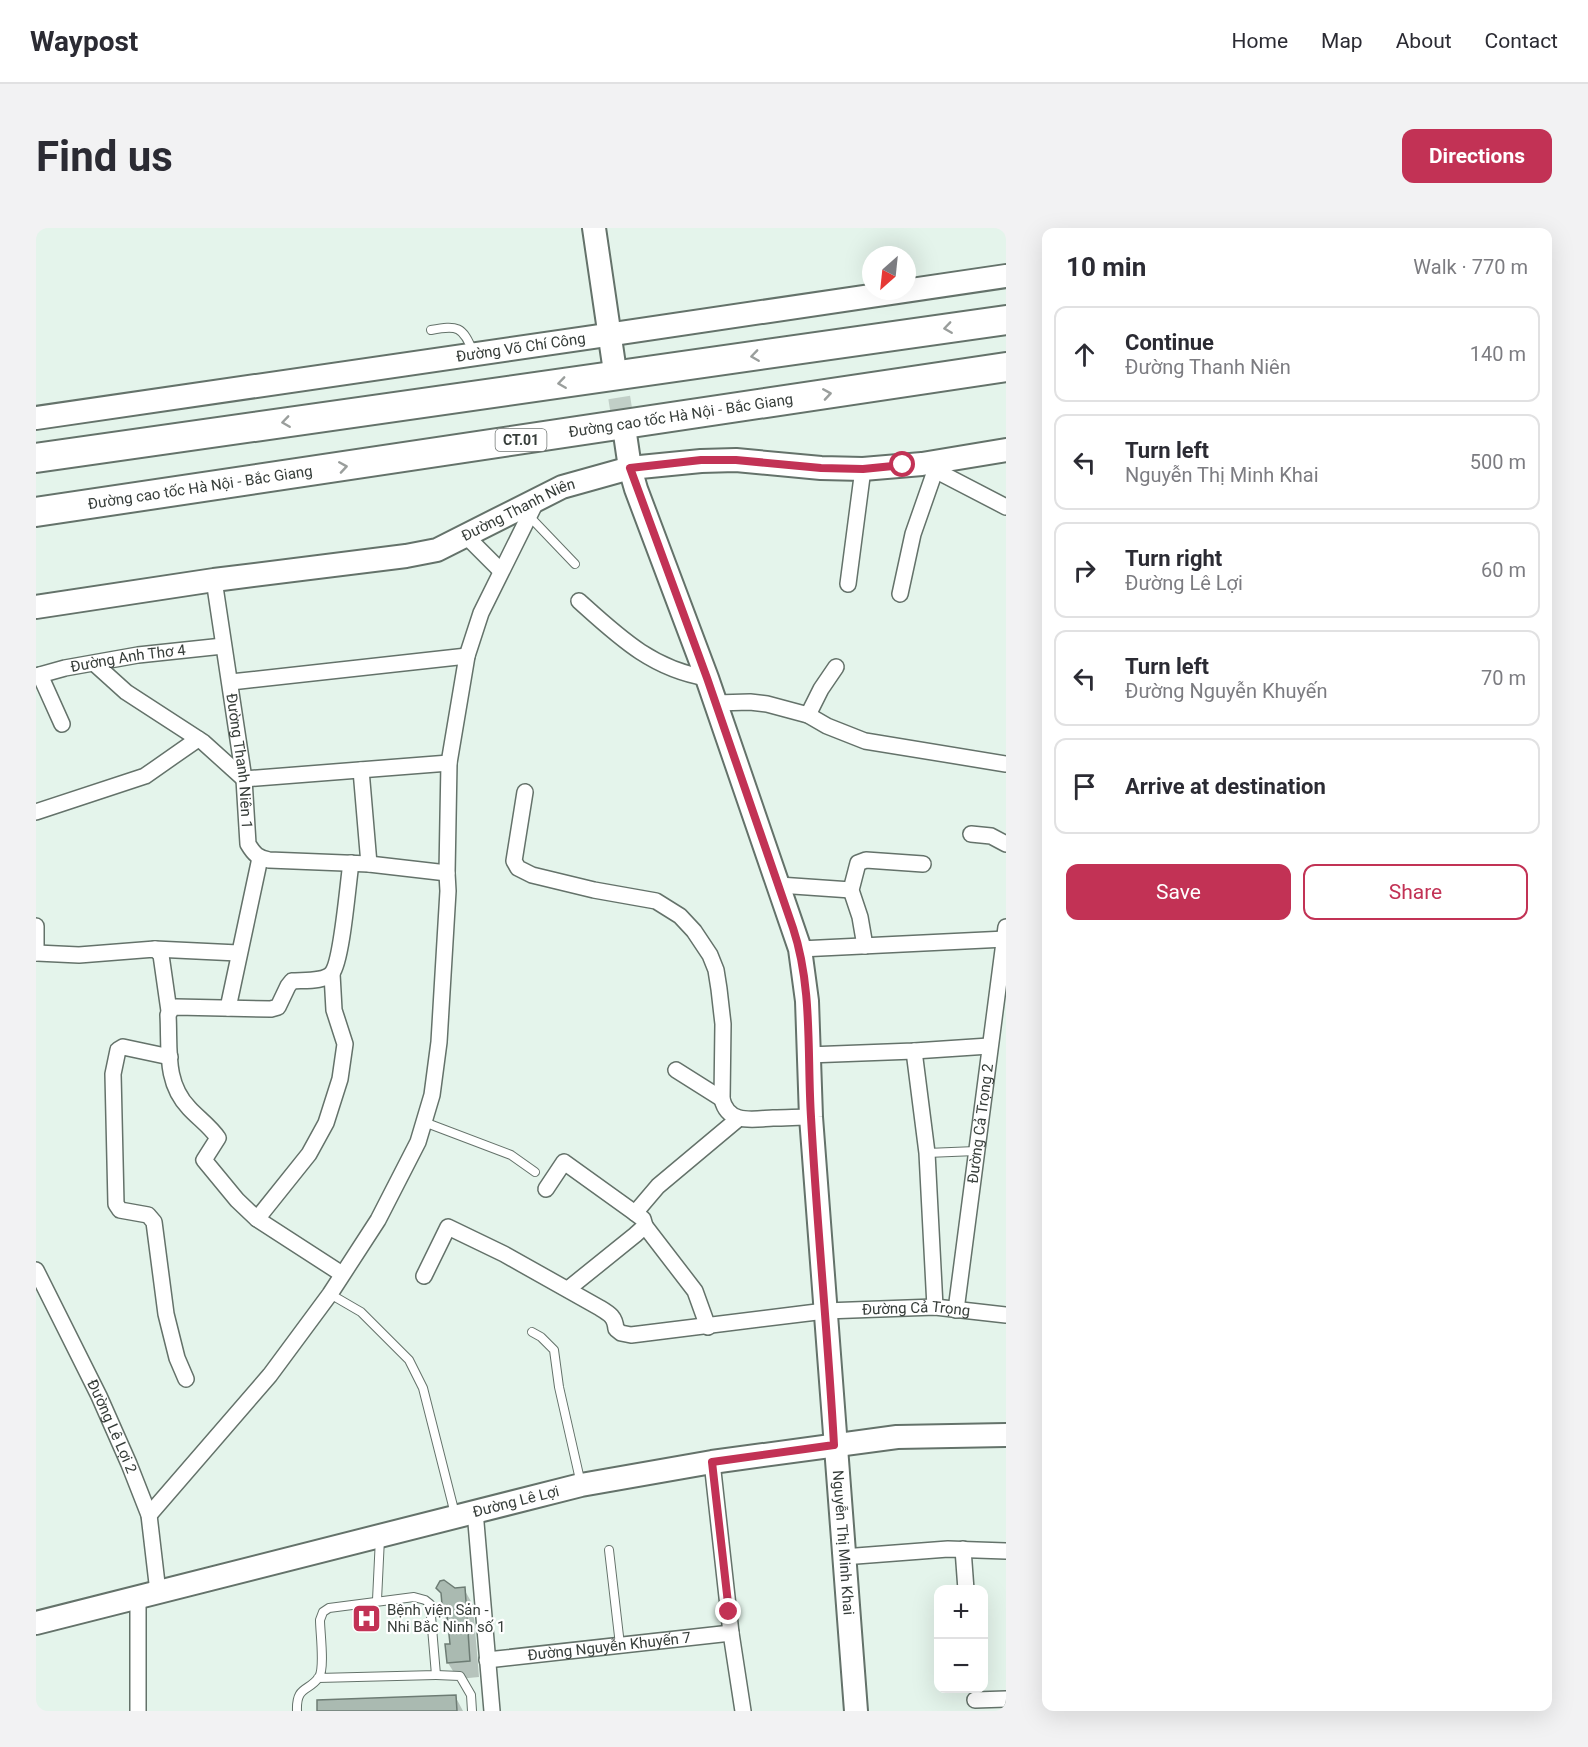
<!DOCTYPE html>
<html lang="en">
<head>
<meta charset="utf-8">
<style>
  body { margin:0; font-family:Roboto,sans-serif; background:#f2f2f3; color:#2b2b33 }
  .controls { position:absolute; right:18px; bottom:18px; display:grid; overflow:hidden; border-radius:12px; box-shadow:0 6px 24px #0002 }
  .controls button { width:54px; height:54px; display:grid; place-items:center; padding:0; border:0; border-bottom:2px solid #e1e1e2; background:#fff; color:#2b2b33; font:30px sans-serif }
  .compass { position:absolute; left:826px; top:18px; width:54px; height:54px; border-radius:50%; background:#fff; box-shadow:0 6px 24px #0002; rotate:207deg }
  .stop { position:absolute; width:18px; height:18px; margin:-14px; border:4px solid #c23255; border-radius:50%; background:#fff }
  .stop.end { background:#c23255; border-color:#fff; box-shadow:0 2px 6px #0008 }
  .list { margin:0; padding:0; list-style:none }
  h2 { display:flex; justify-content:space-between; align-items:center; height:78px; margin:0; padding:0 24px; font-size:26px }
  h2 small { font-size:20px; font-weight:400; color:#7c7c81 }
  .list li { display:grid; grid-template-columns:39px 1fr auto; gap:18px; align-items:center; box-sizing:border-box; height:96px; margin:0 12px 12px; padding:0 12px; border:2px solid #e1e1e2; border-radius:12px }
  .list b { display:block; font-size:22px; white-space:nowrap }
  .list p { margin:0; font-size:20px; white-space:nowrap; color:#7c7c81 }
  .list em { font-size:20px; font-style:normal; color:#7c7c81 }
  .actions { display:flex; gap:12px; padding:18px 24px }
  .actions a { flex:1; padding:14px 0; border:2px solid #c23255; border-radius:12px; text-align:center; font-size:21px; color:#c23255 }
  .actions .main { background:#c23255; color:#fff }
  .icon { flex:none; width:33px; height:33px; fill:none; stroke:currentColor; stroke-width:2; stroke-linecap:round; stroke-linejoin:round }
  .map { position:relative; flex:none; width:970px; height:1483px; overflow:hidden; border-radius:12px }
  header { display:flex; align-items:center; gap:36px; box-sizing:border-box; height:84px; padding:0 30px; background:#fff; border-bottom:2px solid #e1e1e2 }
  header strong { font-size:28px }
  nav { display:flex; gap:33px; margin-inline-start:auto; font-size:21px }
  .intro { display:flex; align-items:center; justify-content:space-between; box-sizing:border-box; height:144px; padding:0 36px }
  h1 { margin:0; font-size:42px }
  .button { padding:15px 27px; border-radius:12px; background:#c23255; color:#fff; font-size:21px; font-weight:700 }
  main { display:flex; gap:36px; padding:0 36px }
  aside { flex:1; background:#fff; border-radius:12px; box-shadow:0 6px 24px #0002 }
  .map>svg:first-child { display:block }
  .shadow { fill:#0003 }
  .building { fill:#aabab1; stroke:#6d7c74; stroke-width:1.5 }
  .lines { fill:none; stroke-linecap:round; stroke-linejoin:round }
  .secondary-tunnel { stroke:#c1cfc7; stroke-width:22; stroke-dasharray:22 11; stroke-linecap:butt }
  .lane-casing { stroke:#64726a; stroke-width:10 }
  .street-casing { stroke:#64726a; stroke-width:18 }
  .secondary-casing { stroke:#64726a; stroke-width:26 }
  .highway-casing { stroke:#64726a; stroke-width:32 }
  .lane { stroke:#fff; stroke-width:8 }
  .street { stroke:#fff; stroke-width:15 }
  .secondary { stroke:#fff; stroke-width:22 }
  .highway { stroke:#fff; stroke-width:28 }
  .oneway { stroke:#9a9e9c }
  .route { stroke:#c23255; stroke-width:8 }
  .labels { text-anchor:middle; stroke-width:4.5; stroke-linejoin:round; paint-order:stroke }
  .shield { fill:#fff; stroke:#727774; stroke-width:1.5 }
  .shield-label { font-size:14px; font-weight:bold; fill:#363d39 }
  .street-label { font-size:15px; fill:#363d39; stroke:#fff }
  .poi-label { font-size:15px; fill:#363d39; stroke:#fff; text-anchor:start }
</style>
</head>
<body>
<header>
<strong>Waypost</strong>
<nav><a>Home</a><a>Map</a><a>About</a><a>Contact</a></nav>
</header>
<div class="intro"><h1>Find us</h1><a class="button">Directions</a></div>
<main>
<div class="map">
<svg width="970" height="1483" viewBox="0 0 970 1483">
  <rect width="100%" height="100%" fill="#e4f4eb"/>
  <g class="shadow">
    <polygon points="418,1361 428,1361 437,1377 443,1449 422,1451 412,1435 415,1417 414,1397 408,1388"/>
    <polygon points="419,1468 427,1483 283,1483 282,1474"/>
  </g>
  <g class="building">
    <polygon points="408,1352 419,1360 429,1359 434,1433 411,1435 409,1416 414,1416 411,1388 407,1388 405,1365 400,1360 404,1353"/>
    <polygon points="420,1467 421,1483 281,1483 281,1472"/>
  </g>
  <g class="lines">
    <polyline class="secondary-tunnel" points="578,137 589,206"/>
    <defs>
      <g id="lane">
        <path d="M 395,102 C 421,97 427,98 437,124"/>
        <polyline points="494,289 539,336"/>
        <polyline points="388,894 475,927 499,944"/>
        <polyline points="891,925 940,923"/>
        <polyline points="294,1066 325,1084 373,1132 387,1160 419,1286"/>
        <polyline points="496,1104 505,1109 518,1122 523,1159 545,1256"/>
        <polyline points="573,1322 584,1417"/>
        <polyline points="341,1372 344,1310"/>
        <polyline points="400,1447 424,1448 435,1467 436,1483"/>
        <path d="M 261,1483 C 260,1457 273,1464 283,1449 C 289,1440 284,1404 284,1392 L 287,1384 L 293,1380 L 378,1369 L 389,1372 L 394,1376 L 400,1447 L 282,1450"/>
      </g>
      <g id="street">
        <polyline points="893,239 970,279"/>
        <polyline points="430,308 464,342"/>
        <path id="s1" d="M 178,352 L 208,551 L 212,616 C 218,626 222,630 233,632 L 333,636 L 411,645"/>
        <polyline points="812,356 827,241"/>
        <polyline points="864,366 877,306 899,243"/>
        <path d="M 543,373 C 583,409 616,441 671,450"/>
        <polyline points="59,436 90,464 167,514 208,551 413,535"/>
        <polyline points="4,447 26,496"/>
        <path id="s2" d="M 0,448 L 29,440 L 102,427 L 187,418"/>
        <polyline points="195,454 431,428"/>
        <polyline points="680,475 714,474 731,476 772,487 791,498 829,513 970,536"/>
        <polyline points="772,487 785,461 800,439"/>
        <polyline points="325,542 333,636"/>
        <path d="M 489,564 L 478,633 L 482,640 L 496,647 L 558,662 L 620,673 L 644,688 L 658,703 L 674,727 L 680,742 L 683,761 L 687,796 L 686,871 C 692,897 717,891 737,890 C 750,890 762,889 775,889"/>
        <polyline points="0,584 109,548 162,511"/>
        <polyline points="935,606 955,608 970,616"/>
        <polyline points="743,657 815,662"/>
        <polyline points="0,698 0,725"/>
        <polyline points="829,718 824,689 815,662 822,635 830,632 887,636"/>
        <polyline points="119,721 202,725"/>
        <polyline points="764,721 970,711"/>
        <polyline points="1,725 43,727 119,721 125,727 133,783"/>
        <polyline points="192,780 224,630"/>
        <polyline points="878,823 891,925 899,1079"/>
        <polyline points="772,827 878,823 953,818"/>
        <polyline points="134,829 87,819 82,822 77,846 80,976 84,982 112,987 118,994 130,1086 141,1130 150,1151"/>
        <polyline points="640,842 686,871"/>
        <polyline points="510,961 528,934 599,985"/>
        <polyline points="221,991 273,926 290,895 304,851 309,816 298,782 296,746"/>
        <polyline points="609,998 659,1063 672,1099"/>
        <path id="s3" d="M 0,1042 L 63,1168 L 93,1236 L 113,1287 L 122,1364"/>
        <path d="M 306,1046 L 221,991 L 201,972 L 168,932 L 182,910 C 174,898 162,890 153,880 C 128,854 134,820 132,787 L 136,780 L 140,779 L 235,781 L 242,779 L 252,758 L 256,753 C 267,752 289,754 296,745 C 306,733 312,654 315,635"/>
        <path id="s4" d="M 388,1048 L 412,999 L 468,1026 L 564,1080 C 574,1086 579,1089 580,1101 L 585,1105 L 595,1107 L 789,1083 L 899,1079 L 970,1087"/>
        <polyline points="532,1061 599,1007 609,998 607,991 599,985 622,958 702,891"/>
        <path id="s5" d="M 920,1082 L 970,699"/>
        <polyline points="676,1234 695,1405 707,1483"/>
        <polyline points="439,1283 456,1483"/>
        <polyline points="113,1287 234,1147 294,1066 342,992 382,914 396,867 403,814 412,663 411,645 413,535 431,428 445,385 501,272"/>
        <polyline points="927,1321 930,1362"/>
        <polyline points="807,1329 912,1321 970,1323"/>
        <polyline points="102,1369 102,1483"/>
        <path id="s6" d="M 451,1432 L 695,1405"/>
        <polyline points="939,1472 970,1471"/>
      </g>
      <g id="secondary">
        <polyline points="558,0 578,137"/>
        <path id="s7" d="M 0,190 C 323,142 647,97 970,48"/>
        <path id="s8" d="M 589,206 L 594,240 L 600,261 L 671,450 L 764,721 L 771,773 L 775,889 L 820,1483"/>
        <path id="s9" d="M 0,379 L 178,352 L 370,328 L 401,322 L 526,259 L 594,240 L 665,233 L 700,232 L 785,240 L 827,241 L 886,236 L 970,222"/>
        <path id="s10" d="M 0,1395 L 545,1257 L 676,1234 L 861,1209 L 970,1207"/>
      </g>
      <g id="highway">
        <polyline points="0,230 970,92"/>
        <path id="s11" d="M 0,284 L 970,139"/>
      </g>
    </defs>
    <use href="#lane" class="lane-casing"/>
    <use href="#street" class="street-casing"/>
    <use href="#secondary" class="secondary-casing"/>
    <use href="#highway" class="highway-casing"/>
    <use href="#lane" class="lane"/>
    <use href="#street" class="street"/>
    <use href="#secondary" class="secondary"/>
    <use href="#highway" class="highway"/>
  </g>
  <defs><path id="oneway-chevron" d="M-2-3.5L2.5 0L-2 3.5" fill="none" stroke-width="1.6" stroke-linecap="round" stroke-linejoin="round" transform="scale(1.5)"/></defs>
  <g class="oneway">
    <use href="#oneway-chevron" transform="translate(912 100) rotate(172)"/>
    <use href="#oneway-chevron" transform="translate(719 128) rotate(172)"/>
    <use href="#oneway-chevron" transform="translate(526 155) rotate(172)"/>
    <use href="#oneway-chevron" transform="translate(791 166) rotate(-9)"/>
    <use href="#oneway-chevron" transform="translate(250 194) rotate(172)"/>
    <use href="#oneway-chevron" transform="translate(307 239) rotate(-9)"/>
  </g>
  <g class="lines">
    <path class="route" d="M 693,1384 L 676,1234 L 798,1217 C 792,1108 781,999 775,889 C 771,827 777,760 757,700 L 671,450 L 594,240 L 665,232 L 700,232 L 785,240 L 827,241 L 867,237"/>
  </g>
  <defs>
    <symbol id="hospital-square" viewBox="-11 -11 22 22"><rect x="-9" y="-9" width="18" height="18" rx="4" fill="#c23255" stroke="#fff"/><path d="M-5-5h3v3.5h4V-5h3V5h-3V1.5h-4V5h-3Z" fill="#fff"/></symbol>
  </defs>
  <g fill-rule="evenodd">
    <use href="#hospital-square" x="314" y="1374" width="33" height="33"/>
  </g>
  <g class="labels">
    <rect class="shield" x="459.5" y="201" width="51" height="22" rx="4.5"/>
    <g class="shield-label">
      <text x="485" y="217">CT.01</text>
    </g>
    <g class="street-label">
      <text dy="5" stroke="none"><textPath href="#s7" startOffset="490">Đường Võ Chí Công</textPath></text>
      <text dy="5" stroke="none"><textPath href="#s11" startOffset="652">Đường cao tốc Hà Nội - Bắc Giang</textPath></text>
      <text dy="5" stroke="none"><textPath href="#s11" startOffset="166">Đường cao tốc Hà Nội - Bắc Giang</textPath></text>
      <text dy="5" stroke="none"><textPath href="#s9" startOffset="496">Đường Thanh Niên</textPath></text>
      <text dy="5" stroke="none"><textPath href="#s2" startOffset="94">Đường Anh Thơ 4</textPath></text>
      <text dy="5" stroke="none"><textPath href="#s1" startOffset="183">Đường Thanh Niên 1</textPath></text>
      <text dy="5" stroke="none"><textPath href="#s5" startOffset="188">Đường Cả Trọng 2</textPath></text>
      <text dy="5" stroke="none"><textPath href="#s4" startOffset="558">Đường Cả Trọng</textPath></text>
      <text dy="5" stroke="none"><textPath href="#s3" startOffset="174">Đường Lê Lợi 2</textPath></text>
      <text dy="5" stroke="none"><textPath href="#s10" startOffset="495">Đường Lê Lợi</textPath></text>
      <text dy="5" stroke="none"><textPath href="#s8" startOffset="1140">Nguyễn Thị Minh Khai</textPath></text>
      <text dy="5" stroke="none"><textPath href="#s6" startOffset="123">Đường Nguyễn Khuyến 7</textPath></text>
    </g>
    <g class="poi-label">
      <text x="351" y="1387">Bệnh viện Sản -<tspan x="351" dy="17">Nhi Bắc Ninh số 1</tspan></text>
    </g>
  </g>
</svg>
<div class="controls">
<button>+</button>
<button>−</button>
</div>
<svg class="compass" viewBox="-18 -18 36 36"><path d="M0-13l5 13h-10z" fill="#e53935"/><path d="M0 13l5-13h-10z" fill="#7c7c81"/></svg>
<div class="stop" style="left:867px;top:237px"></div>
<div class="stop end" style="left:693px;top:1384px"></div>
</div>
<aside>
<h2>10 min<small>Walk · 770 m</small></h2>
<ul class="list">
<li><svg class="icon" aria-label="ahead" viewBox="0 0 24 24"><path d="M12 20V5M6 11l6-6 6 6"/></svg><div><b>Continue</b><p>Đường Thanh Niên</p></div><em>140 m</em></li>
<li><svg class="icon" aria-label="left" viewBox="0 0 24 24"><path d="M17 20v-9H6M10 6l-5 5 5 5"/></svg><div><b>Turn left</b><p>Nguyễn Thị Minh Khai</p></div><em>500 m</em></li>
<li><svg class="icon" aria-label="right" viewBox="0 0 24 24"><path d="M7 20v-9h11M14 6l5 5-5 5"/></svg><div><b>Turn right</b><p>Đường Lê Lợi</p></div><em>60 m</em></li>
<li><svg class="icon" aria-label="left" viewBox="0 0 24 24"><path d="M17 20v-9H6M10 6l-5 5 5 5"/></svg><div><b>Turn left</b><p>Đường Nguyễn Khuyến</p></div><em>70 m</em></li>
<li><svg class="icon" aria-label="arrive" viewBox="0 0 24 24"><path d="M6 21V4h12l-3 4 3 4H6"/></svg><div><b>Arrive at destination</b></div></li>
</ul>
<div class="actions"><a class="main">Save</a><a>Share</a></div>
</aside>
</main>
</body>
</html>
